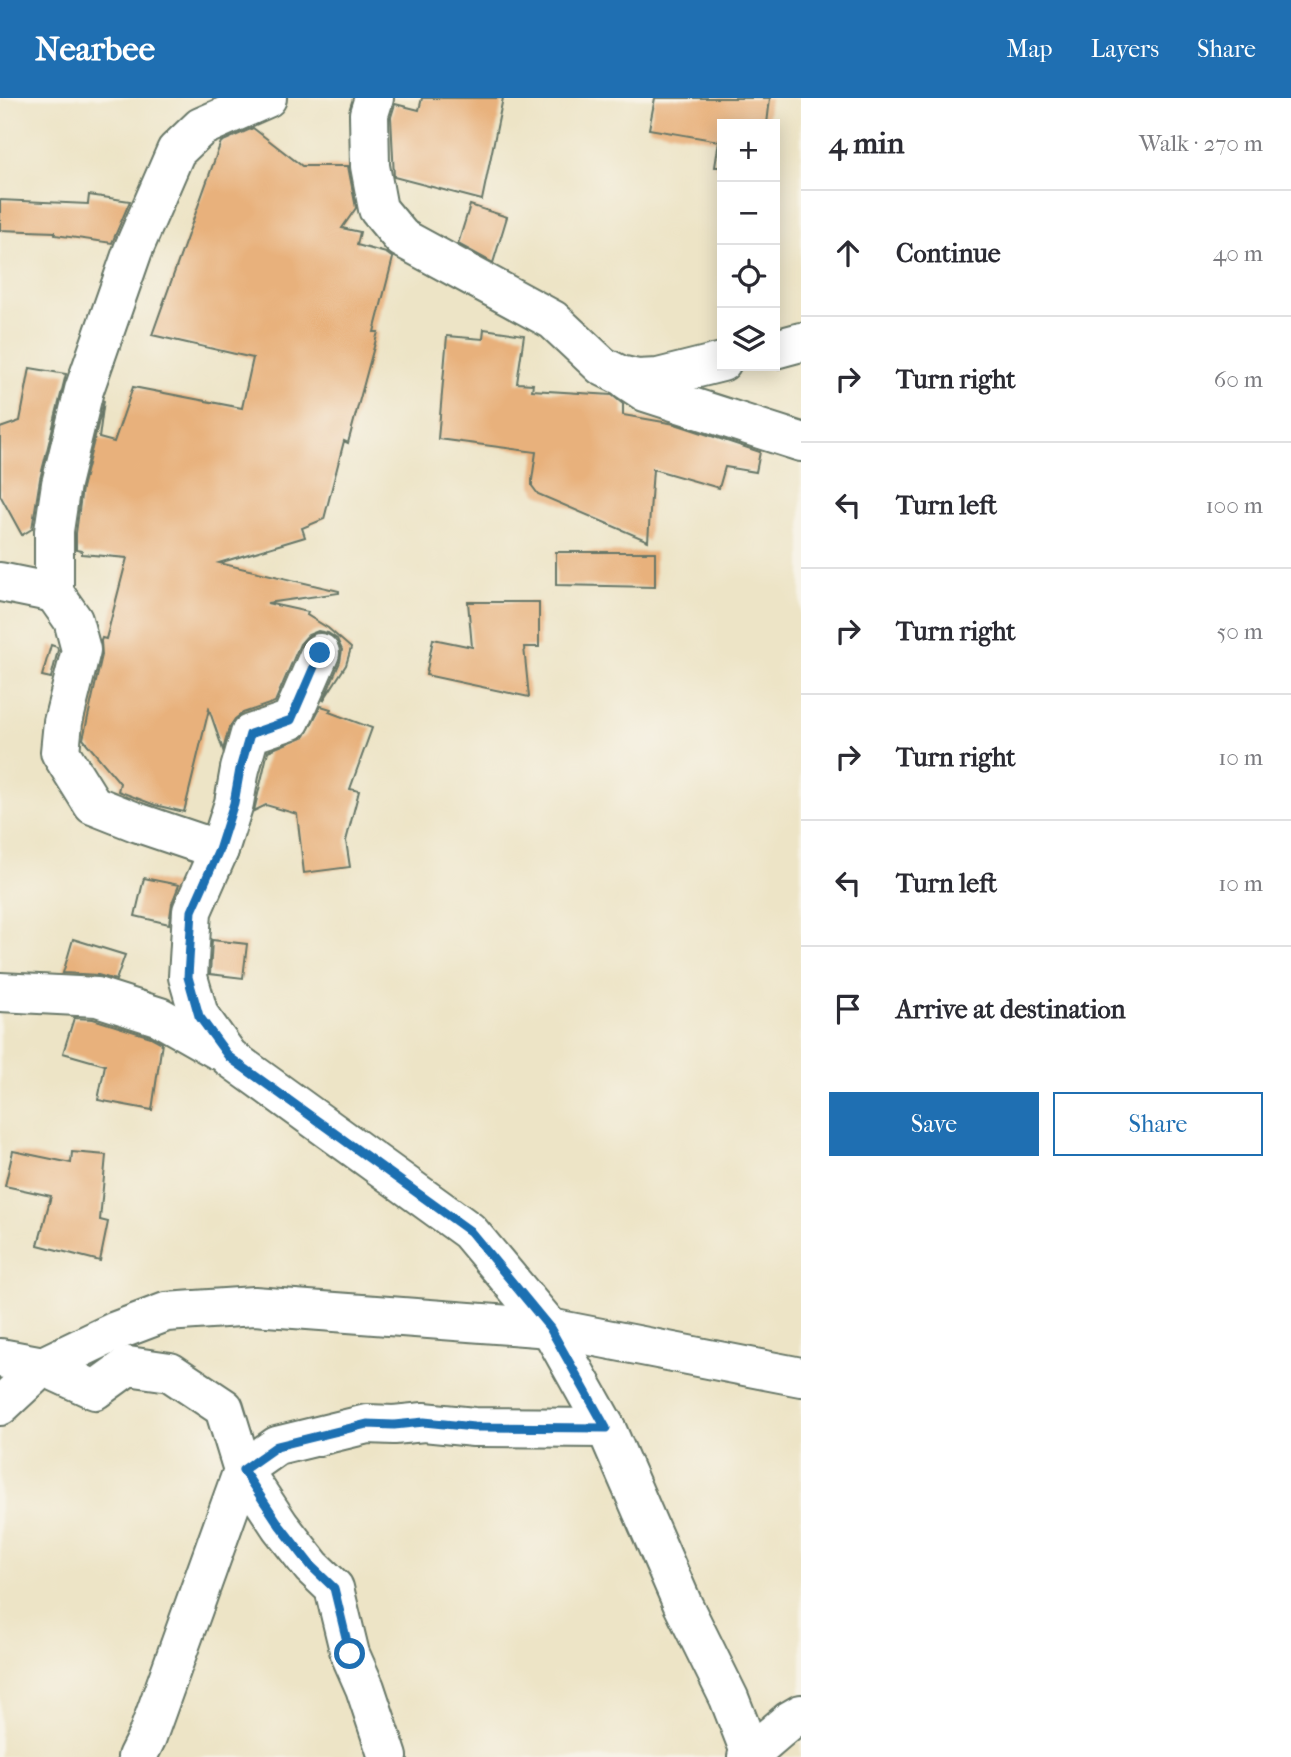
<!DOCTYPE html>
<html lang="en">
<head>
<meta charset="utf-8">
<style>
  body { margin:0; font-family:"IM FELL French Canon",serif; background:#f2f2f3; color:#2b2b33 }
  .controls { position:absolute; right:21px; top:21px; display:grid; overflow:hidden; border-radius:0px; box-shadow:0 4px 18px #0003 }
  .controls button { width:63px; height:63px; display:grid; place-items:center; padding:0; border:0; border-bottom:2px solid #e1e1e2; background:#fff; color:#2b2b33; font:35px sans-serif }
  .stop { position:absolute; width:21px; height:21px; margin:-16px; border:5px solid #1f6fb2; border-radius:50%; background:#fff }
  .stop.end { background:#1f6fb2; border-color:#fff; box-shadow:0 2px 7px #0008 }
  .list { margin:0; padding:0; list-style:none }
  h2 { display:flex; justify-content:space-between; align-items:center; height:91px; margin:0; padding:0 28px; font-size:30px }
  h2 small { font-size:23px; font-weight:400; color:#7c7c81 }
  .list li { display:grid; grid-template-columns:46px 1fr auto; gap:21px; align-items:center; box-sizing:border-box; height:126px; padding:0 28px; border-top:2px solid #e1e1e2 }
  .list b { display:block; font-size:26px; white-space:nowrap }
  .list em { font-size:23px; font-style:normal; color:#7c7c81 }
  .actions { display:flex; gap:14px; padding:21px 28px }
  .actions a { flex:1; padding:16px 0; border:2px solid #1f6fb2; border-radius:0px; text-align:center; font-size:24px; color:#1f6fb2 }
  .actions .main { background:#1f6fb2; color:#fff }
  .icon { flex:none; width:38px; height:38px; fill:none; stroke:currentColor; stroke-width:2; stroke-linecap:round; stroke-linejoin:round }
  .map { position:relative; flex:none; width:801px; height:1659px; overflow:hidden }
  header { display:flex; align-items:center; gap:42px; box-sizing:border-box; height:98px; padding:0 35px; background:#1f6fb2; color:#fff }
  header strong { font-size:33px }
  nav { display:flex; gap:38px; margin-inline-start:auto; font-size:24px }
  main { display:flex }
  aside { flex:1; background:#fff }
  .map>svg:first-child { display:block }
  .building { fill:#e8b17c }
  .lines { fill:none; stroke-linecap:round; stroke-linejoin:round }
  .street-casing { stroke:#677767; stroke-width:42 }
  .street { stroke:#fff; stroke-width:38 }
  .route { stroke:#1f6fb2; stroke-width:9 }
</style>
</head>
<body>
<header>
<strong>Nearbee</strong>
<nav><a>Map</a><a>Layers</a><a>Share</a></nav>
</header>
<main>
<div class="map">
<svg width="801" height="1659" viewBox="0 0 801 1659">
  <rect width="100%" height="100%" fill="#f7f3e8"/>
  <filter id="ink" filterUnits="userSpaceOnUse"><feTurbulence type="fractalNoise" baseFrequency=".0143" numOctaves="2"/><feDisplacementMap in="SourceGraphic" scale="14" xChannelSelector="R" yChannelSelector="G"/><feConvolveMatrix kernelMatrix="1 2 1 2 8 2 1 2 1" color-interpolation-filters="sRGB"/></filter>
  <filter id="wash" filterUnits="userSpaceOnUse"><feTurbulence type="fractalNoise" baseFrequency=".00686" numOctaves="4" result="noise"/><feDisplacementMap in="SourceGraphic" scale="28" xChannelSelector="R" yChannelSelector="G"/><feGaussianBlur stdDeviation="1.57" result="paint"/><feColorMatrix in="noise" values="0 0 0 0 0 0 0 0 0 0 0 0 0 0 0 0 0 1.4 0 .05"/><feComposite in="paint" operator="in"/></filter>
  <g filter="url(#wash)">
    <rect width="100%" height="100%" fill="#ede4c6"/>
    <g id="blocks">
      <g class="building">
        <polygon points="422,0 503,0 482,102 394,79 391,19 395,6 419,12"/>
        <polygon points="655,0 770,0 767,26 722,26 722,69 715,69 719,43 649,31"/>
        <polygon points="253,30 302,68 348,68 356,110 342,130 360,134 357,147 386,155 393,160 374,234 378,234 348,345 344,343 324,421 302,430 305,439 219,465 339,493 339,495 267,505 308,514 307,517 328,530 351,550 346,567 323,603 340,564 342,552 337,541 328,535 318,533 308,537 300,546 275,604 243,615 235,621 229,630 223,652 209,611 184,714 155,707 118,693 120,685 83,641 102,557 101,543 102,540 106,541 127,460 82,456 82,453 76,452 76,435 82,390 104,302 99,340 114,344 133,289 242,310 253,260 152,237 221,44"/>
        <polygon points="89,97 130,103 112,145 55,137 55,134 0,132 0,102 88,106"/>
        <polygon points="470,107 507,119 493,165 458,146"/>
        <polygon points="484,231 524,237 517,285 533,286 532,292 612,297 623,306 623,317 675,326 760,354 756,374 725,369 719,390 653,371 648,443 538,396 532,388 532,382 536,354 438,341 447,238 483,241"/>
        <polygon points="30,270 66,276 40,381 32,431 22,437 0,397 0,330 20,323"/>
        <polygon points="556,454 655,454 655,489 556,487"/>
        <polygon points="468,504 539,504 539,549 524,549 529,599 426,577 433,541 472,549"/>
        <polygon points="51,547 57,549 58,552 51,580 42,578"/>
        <polygon points="321,608 331,611 329,614 372,630 350,691 359,693 346,743 350,769 304,775 297,716 266,707 254,713 268,653 305,638"/>
        <polygon points="144,780 179,787 172,805 169,826 135,818"/>
        <polygon points="73,841 125,857 116,882 98,877 63,875"/>
        <polygon points="212,842 247,846 243,880 210,876"/>
        <polygon points="74,920 93,921 151,939 162,945 152,1012 98,1002 105,967 63,955"/>
        <polygon points="13,1053 71,1065 72,1054 106,1057 100,1122 108,1124 100,1163 38,1147 51,1098 5,1088"/>
      </g>
    </g>
  </g>
  <g filter="url(#ink)">
    <use href="#blocks" fill-opacity="0" stroke="#677767" stroke-width="2"/>
    <g class="lines">
      <defs>
        <g id="street">
          <polyline points="374,0 369,16 370,68 378,111 402,140 553,222 602,268 620,277 637,281 658,280 722,264"/>
          <polyline points="775,251 801,244"/>
          <polyline points="627,282 645,294 801,344"/>
          <polyline points="0,484 54,495"/>
          <polyline points="320,555 291,622 250,636 240,671 234,705 219,752 192,813 188,879 199,917 229,959 469,1133 550,1230 606,1330 683,1507 729,1600 752,1659"/>
          <polyline points="219,752 136,724 93,707 60,654 63,624 81,552 73,522 54,495 54,433 61,386 84,292 133,152 176,53 201,29 267,0"/>
          <polyline points="0,894 97,899 160,919 218,952"/>
          <polyline points="0,1260 43,1268 116,1233 166,1214 254,1208 550,1230 801,1279"/>
          <polyline points="0,1308 43,1268 95,1292 128,1268 170,1274 224,1310 243,1372 280,1428 312,1469 334,1490 350,1556 365,1590 388,1659"/>
          <polyline points="137,1659 147,1639 243,1372 277,1348 367,1326 394,1327 424,1324 474,1329 606,1330"/>
          <polyline points="747,1659 789,1623 801,1616"/>
        </g>
      </defs>
      <use href="#street" class="street-casing"/>
      <use href="#street" class="street"/>
    </g>
  </g>
  <g class="lines" filter="url(#ink)">
    <polyline class="route" points="320,555 291,622 250,636 240,671 234,705 219,752 192,813 188,879 199,918 229,959 470,1133 550,1230 606,1330 474,1329 424,1324 394,1327 367,1326 277,1348 243,1372 280,1428 312,1469 334,1490 350,1556"/>
  </g>
</svg>
<div class="controls">
<button>+</button>
<button>−</button>
<button><svg class="icon" aria-label="locate" viewBox="0 0 24 24"><circle cx="12" cy="12" r="6"/><path d="M12 2v4M12 18v4M2 12h4M18 12h4"/></svg></button>
<button><svg class="icon" aria-label="layers" viewBox="0 0 24 24"><path d="M12 4l9 5-9 5-9-5zM3 14l9 5 9-5"/></svg></button>
</div>
<div class="stop" style="left:350px;top:1556px"></div>
<div class="stop end" style="left:320px;top:555px"></div>
</div>
<aside>
<h2>4 min<small>Walk · 270 m</small></h2>
<ul class="list">
<li><svg class="icon" aria-label="ahead" viewBox="0 0 24 24"><path d="M12 20V5M6 11l6-6 6 6"/></svg><div><b>Continue</b></div><em>40 m</em></li>
<li><svg class="icon" aria-label="right" viewBox="0 0 24 24"><path d="M7 20v-9h11M14 6l5 5-5 5"/></svg><div><b>Turn right</b></div><em>60 m</em></li>
<li><svg class="icon" aria-label="left" viewBox="0 0 24 24"><path d="M17 20v-9H6M10 6l-5 5 5 5"/></svg><div><b>Turn left</b></div><em>100 m</em></li>
<li><svg class="icon" aria-label="right" viewBox="0 0 24 24"><path d="M7 20v-9h11M14 6l5 5-5 5"/></svg><div><b>Turn right</b></div><em>50 m</em></li>
<li><svg class="icon" aria-label="right" viewBox="0 0 24 24"><path d="M7 20v-9h11M14 6l5 5-5 5"/></svg><div><b>Turn right</b></div><em>10 m</em></li>
<li><svg class="icon" aria-label="left" viewBox="0 0 24 24"><path d="M17 20v-9H6M10 6l-5 5 5 5"/></svg><div><b>Turn left</b></div><em>10 m</em></li>
<li><svg class="icon" aria-label="arrive" viewBox="0 0 24 24"><path d="M6 21V4h12l-3 4 3 4H6"/></svg><div><b>Arrive at destination</b></div></li>
</ul>
<div class="actions"><a class="main">Save</a><a>Share</a></div>
</aside>
</main>
</body>
</html>
